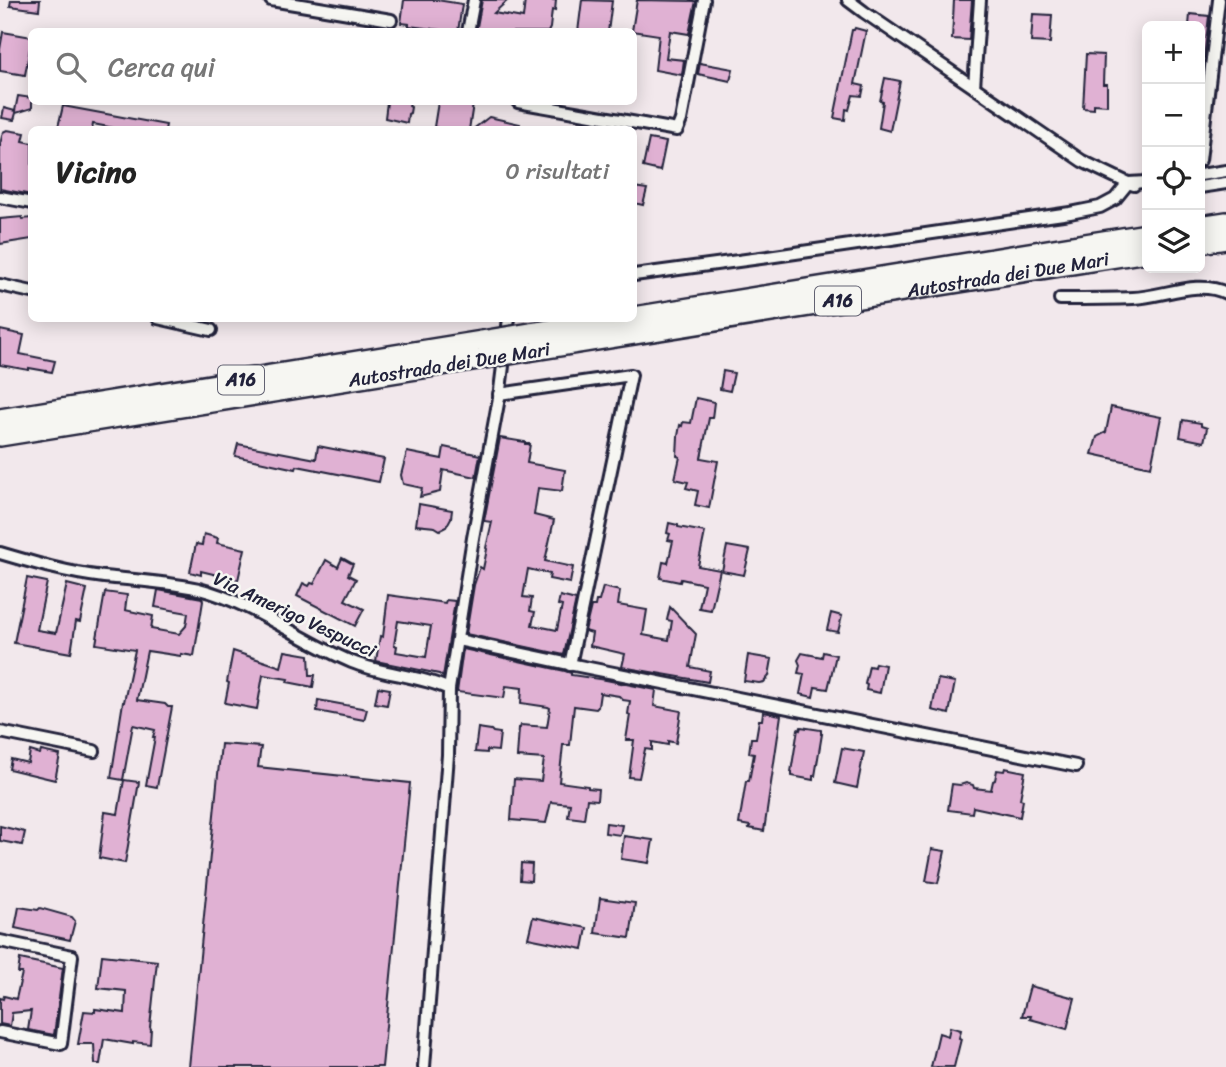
<!DOCTYPE html>
<html lang="it">
<head>
<meta charset="utf-8">
<style>
  body { margin:0; font-family:Sriracha,sans-serif; background:#f6f6f6; color:#222 }
  .controls { position:absolute; right:21px; top:21px; display:grid; overflow:hidden; border-radius:10px; box-shadow:0 4px 18px #0003 }
  .controls button { width:63px; height:63px; display:grid; place-items:center; padding:0; border:0; border-bottom:2px solid #e0e0e0; background:#fff; color:#222; font:35px sans-serif }
  .list { margin:0; padding:0; list-style:none }
  h2 { display:flex; justify-content:space-between; align-items:center; height:91px; margin:0; padding:0 28px; font-size:30px }
  h2 small { font-size:23px; font-weight:400; color:#767676 }
  .icon { flex:none; width:38px; height:38px; fill:none; stroke:currentColor; stroke-width:2; stroke-linecap:round; stroke-linejoin:round }
  .map { position:relative; flex:none; width:1226px; height:1067px; overflow:hidden }
  .search { position:absolute; background:#fff; box-shadow:0 4px 18px #0003; left:28px; top:28px; width:609px; height:77px; display:flex; align-items:center; gap:18px; box-sizing:border-box; padding:0 24px; border-radius:10px; color:#767676; font-size:26px }
  .panel { position:absolute; background:#fff; box-shadow:0 4px 18px #0003; left:28px; top:126px; width:609px; height:196px; border-radius:10px }
  .map>svg:first-child { display:block }
  .building { fill:#e0b1d3; stroke:#22223b; stroke-width:2; fill-rule:evenodd }
  .lines { fill:none; stroke-linecap:round; stroke-linejoin:round }
  .minor-casing { stroke:#22223b; stroke-width:16 }
  .motorway-casing { stroke:#22223b; stroke-width:24 }
  .minor { stroke:#f6f6f2; stroke-width:10 }
  .motorway { stroke:#f6f6f2; stroke-width:19 }
  .motorway-bridge-casing { stroke:#22223b; stroke-width:24; stroke-linecap:butt }
  .motorway-bridge { stroke:#f6f6f2; stroke-width:19 }
  .labels { text-anchor:middle; stroke-width:5; stroke-linejoin:round; paint-order:stroke }
  .shield { fill:#f6f6f2; stroke:#626272; stroke-width:2 }
  .shield-label { font-size:18px; font-weight:bold; fill:#22223b }
  .street-label { font-size:19px; fill:#22223b; stroke:#f6f6f2 }
</style>
</head>
<body>
<div class="map">
<svg width="1226" height="1067" viewBox="0 0 1226 1067">
  <rect width="100%" height="100%" fill="#f2e8ec"/>
  <filter id="ink" filterUnits="userSpaceOnUse"><feTurbulence type="fractalNoise" baseFrequency=".0143" numOctaves="2"/><feDisplacementMap in="SourceGraphic" scale="14" xChannelSelector="R" yChannelSelector="G"/><feConvolveMatrix kernelMatrix="1 2 1 2 8 2 1 2 1" color-interpolation-filters="sRGB"/></filter>
  <g filter="url(#ink)">
    <g class="building">
      <polygon points="11,0 40,0 39,10 10,6"/>
      <polygon points="404,0 437,0 462,4 458,32 409,26 409,24 401,23"/>
      <polygon points="482,0 508,0 494,13 523,18 525,0 556,0 555,11 552,10 550,28 548,32 476,32"/>
      <polygon points="582,0 612,1 608,32 578,32"/>
      <polygon points="637,0 696,1 689,34 670,31 666,58 684,60 682,75 655,70 659,35 632,31"/>
      <polygon points="954,0 972,0 969,40 952,39"/>
      <polygon points="1033,14 1052,15 1050,43 1031,42"/>
      <polygon points="1190,14 1209,16 1204,58 1200,57 1200,26 1189,26"/>
      <polygon points="855,28 866,31 855,84 864,86 862,96 853,95 849,110 846,109 845,120 834,118 852,30 854,30"/>
      <polygon points="3,32 32,37 25,75 0,71 0,49"/>
      <polygon points="1086,54 1104,55 1103,84 1107,84 1107,105 1094,104 1094,109 1083,108"/>
      <polygon points="700,63 733,69 730,81 698,74"/>
      <polygon points="885,78 900,81 890,131 879,128 883,102 880,101"/>
      <polygon points="18,96 32,98 32,108 16,113 14,120 2,118 4,108 15,111"/>
      <polygon points="387,102 410,102 409,106 411,107 410,113 408,114 407,123 385,118"/>
      <polygon points="438,102 461,102 473,104 469,130 446,130 434,127"/>
      <polygon points="63,106 166,125 165,130 124,130 93,124 92,130 72,130 58,127"/>
      <polygon points="489,117 520,124 520,130 472,130"/>
      <polygon points="7,130 25,133 23,141 32,143 32,195 0,189 0,144 3,132"/>
      <polygon points="649,139 666,142 660,171 643,167"/>
      <polygon points="634,187 647,189 643,205 634,203"/>
      <polygon points="22,217 22,219 32,218 32,239 0,244 0,219"/>
      <polygon points="0,330 24,335 20,354 55,361 52,372 29,368 29,370 0,365"/>
      <polygon points="723,371 734,373 730,391 720,389"/>
      <polygon points="696,398 714,402 712,418 709,418 701,458 718,461 709,508 695,505 698,491 686,488 688,482 675,479 680,457 677,456 678,436 680,425 682,426 683,422 691,423"/>
      <polygon points="1111,407 1161,417 1151,467 1092,454 1097,437 1106,432"/>
      <polygon points="1183,420 1201,423 1201,426 1207,428 1204,442 1180,437"/>
      <polygon points="500,438 525,442 525,444 530,444 527,463 565,470 562,491 538,488 534,515 554,520 545,561 573,567 570,583 549,579 550,574 528,569 523,597 532,598 530,611 535,612 532,625 557,630 562,606 558,605 560,596 576,600 564,655 466,634 474,585 480,567 483,569 487,549 486,548 492,522 484,521"/>
      <polygon points="238,444 316,459 318,446 384,459 379,482 297,466 296,469 235,456"/>
      <polygon points="444,447 480,455 476,477 443,470 440,492 420,497 422,488 403,484 401,475 407,452 442,459"/>
      <polygon points="419,504 452,510 451,518 446,527 440,530 435,527 416,525"/>
      <polygon points="669,523 678,525 678,527 705,532 698,566 720,570 711,610 699,608 704,584 681,579 680,582 660,578 663,562 668,563 673,541 668,540 670,534 667,533"/>
      <polygon points="204,534 218,538 217,543 245,549 238,580 201,571 201,575 190,572 196,544 202,545"/>
      <polygon points="727,546 750,550 744,575 722,571"/>
      <polygon points="342,558 353,564 348,575 356,579 345,600 364,609 355,626 297,596 303,583 309,586 311,583 314,584 326,560 338,567"/>
      <polygon points="27,578 47,582 37,630 56,633 67,584 87,589 80,622 76,621 71,653 14,643"/>
      <polygon points="603,587 620,591 618,605 647,610 643,635 669,640 672,621 667,620 670,607 696,634 690,667 710,671 708,682 622,667 625,654 590,646 592,633 585,631 591,606 595,606 596,601 599,601"/>
      <polygon points="158,590 202,598 203,601 194,656 181,654 181,656 147,651 137,700 165,704 168,707 172,707 157,787 146,785 155,737 153,737 155,730 133,725 123,780 111,778 123,702 124,702 135,650 96,644 105,592 127,595 125,610 153,616 151,629 179,634 186,626 188,613 155,607"/>
      <path d="M 388,595 L 445,603 L 446,600 L 455,601 L 443,677 L 439,674 L 376,661 L 380,636 L 383,637 ZM 398,621 L 431,626 L 426,657 L 396,652 L 397,646 L 394,645 Z"/>
      <polygon points="831,613 842,616 838,632 827,630"/>
      <polygon points="463,649 565,671 571,673 571,675 606,680 656,690 654,706 681,711 676,743 668,741 668,745 652,742 652,750 645,749 639,778 629,777 634,740 626,740 630,715 628,714 630,701 623,700 619,696 600,693 598,707 596,709 574,706 570,745 563,745 559,782 588,786 588,788 598,789 597,800 587,799 584,819 568,817 570,804 551,802 546,823 511,820 514,779 541,781 544,759 517,757 519,728 520,728 521,725 547,727 550,708 548,707 521,703 522,688 506,686 504,698 457,692"/>
      <polygon points="233,651 281,667 285,651 309,655 310,675 315,675 313,687 287,682 288,679 263,675 257,709 225,703 229,683 227,682"/>
      <polygon points="823,652 836,655 828,689 815,687 813,697 800,694 804,674 798,673 800,665 798,660 802,653 822,657"/>
      <polygon points="748,655 772,659 769,676 764,682 759,683 744,681"/>
      <polygon points="875,663 885,665 880,693 866,690 867,685 865,684 869,666 874,667"/>
      <polygon points="938,679 955,682 949,714 932,710"/>
      <polygon points="378,687 390,689 387,705 375,703"/>
      <polygon points="318,700 367,709 364,720 317,711"/>
      <polygon points="763,712 781,715 764,831 749,828 750,826 739,824 746,781 749,781 754,754 749,753 751,738 756,738 759,720 762,720"/>
      <polygon points="801,727 821,730 821,734 822,734 815,776 813,776 813,780 792,776 792,772 791,772 798,729 800,730"/>
      <polygon points="478,728 491,730 493,732 500,733 498,751 487,750 487,753 475,752"/>
      <polygon points="221,744 261,747 258,767 410,783 382,1067 189,1067"/>
      <polygon points="842,748 864,752 857,788 835,783"/>
      <polygon points="30,751 40,754 41,751 60,755 55,780 9,769 11,759 28,763"/>
      <polygon points="1005,768 1025,772 1020,799 1023,800 1020,817 973,807 972,813 948,810 952,784 960,785 966,783 973,785 974,788 991,790 993,781 995,780 997,770 1004,771"/>
      <polygon points="124,780 139,782 125,863 99,858 105,812 118,814"/>
      <polygon points="606,823 622,825 620,835 605,833"/>
      <polygon points="0,826 25,832 22,845 0,841"/>
      <polygon points="624,836 653,840 649,863 621,859"/>
      <polygon points="932,849 945,851 938,883 926,881"/>
      <polygon points="521,863 532,864 531,881 520,880"/>
      <polygon points="600,898 635,903 630,938 595,933"/>
      <polygon points="19,907 38,910 40,908 72,917 75,921 70,940 15,928"/>
      <polygon points="533,917 587,928 583,949 528,938"/>
      <polygon points="102,955 157,961 150,1027 151,1029 150,1044 133,1042 133,1044 104,1039 100,1064 95,1064 94,1044 78,1044 84,1011 95,1012 95,1009 125,1013 126,991 98,988"/>
      <polygon points="20,959 63,968 54,1035 28,1030 31,1011 12,1013 10,1026 0,1024 0,998 3,999 4,996 16,999 22,973 18,973"/>
      <polygon points="1030,986 1075,998 1067,1029 1030,1019 1031,1016 1022,1016"/>
      <polygon points="950,1027 961,1030 959,1038 961,1039 954,1067 931,1067 939,1033 948,1036"/>
    </g>
    <g class="lines">
      <defs>
        <g id="minor">
          <polyline points="271,0 391,20"/>
          <polyline points="848,0 864,12 1082,161 1128,183 1134,185"/>
          <polyline points="468,32 474,0"/>
          <polyline points="974,87 980,0"/>
          <polyline points="518,102 677,130 681,120 704,0"/>
          <polyline points="1200,160 1219,0"/>
          <polyline points="1200,175 1226,171"/>
          <polyline points="1200,187 1226,183"/>
          <polyline points="0,197 32,203"/>
          <polyline points="634,275 768,257 1070,213 1100,207 1115,199 1128,183 1147,182"/>
          <polyline points="0,285 32,292"/>
          <path d="M 1060,299 C 1084,299 1109,299 1133,298 C 1163,297 1198,279 1226,293"/>
          <polyline points="158,318 211,330"/>
          <polyline points="499,394 631,375 570,665"/>
          <path d="M 0,553 C 34,563 68,573 104,577 C 136,580 167,582 199,589 C 254,603 300,641 352,662 C 384,675 419,675 449,689 L 448,755 L 424,1067"/>
          <polyline points="458,640 574,665 1076,766"/>
          <polyline points="449,689 473,538 499,398 509,318"/>
          <polyline points="0,732 94,751"/>
          <polyline points="0,941 72,956 61,1044 0,1032"/>
        </g>
        <g id="motorway">
          <polyline points="1200,226 1226,222"/>
          <polyline points="1200,243 1226,239"/>
          <polyline points="634,317 1147,234"/>
          <polyline points="531,333 624,318"/>
          <path id="s1" d="M 528,351 L 1147,252"/>
          <polyline points="0,419 482,341"/>
          <polyline points="0,436 479,359"/>
        </g>
      </defs>
      <use href="#minor" class="minor-casing"/>
      <use href="#motorway" class="motorway-casing"/>
      <use href="#minor" class="minor"/>
      <use href="#motorway" class="motorway"/>
      <defs>
        <g id="motorway-bridge">
          <polyline points="482,341 531,333"/>
          <polyline points="479,359 528,351"/>
        </g>
      </defs>
      <use href="#motorway-bridge" class="motorway-bridge-casing"/>
      <use href="#motorway-bridge" class="motorway-bridge"/>
    </g>
  </g>
  <g class="labels">
    <g class="shield">
      <rect x="815" y="286.5" width="46" height="29" rx="5"/>
      <rect x="218" y="365.5" width="46" height="29" rx="5"/>
    </g>
    <g class="shield-label">
      <text x="838" y="307">A16</text>
      <text x="241" y="386">A16</text>
    </g>
    <g class="street-label">
      <text dy="7" stroke="none"><textPath href="#s1" startOffset="486">Autostrada dei Due Mari</textPath></text>
      <text transform="translate(449 364) rotate(-9)" y="7">Autostrada dei Due Mari</text>
      <text transform="translate(295 614) rotate(25)" y="7">Via Amerigo Vespucci</text>
    </g>
  </g>
</svg>
<div class="controls">
<button>+</button>
<button>−</button>
<button><svg class="icon" aria-label="locate" viewBox="0 0 24 24"><circle cx="12" cy="12" r="6"/><path d="M12 2v4M12 18v4M2 12h4M18 12h4"/></svg></button>
<button><svg class="icon" aria-label="layers" viewBox="0 0 24 24"><path d="M12 4l9 5-9 5-9-5zM3 14l9 5 9-5"/></svg></button>
</div>
<div class="search"><svg class="icon" aria-label="search" viewBox="0 0 24 24"><circle cx="10" cy="10" r="6"/><path d="M15 15l6 6"/></svg>Cerca qui</div>
<section class="panel">
<h2>Vicino<small>0 risultati</small></h2>
<ul class="list">
</ul>
</section>
</div>
</body>
</html>
